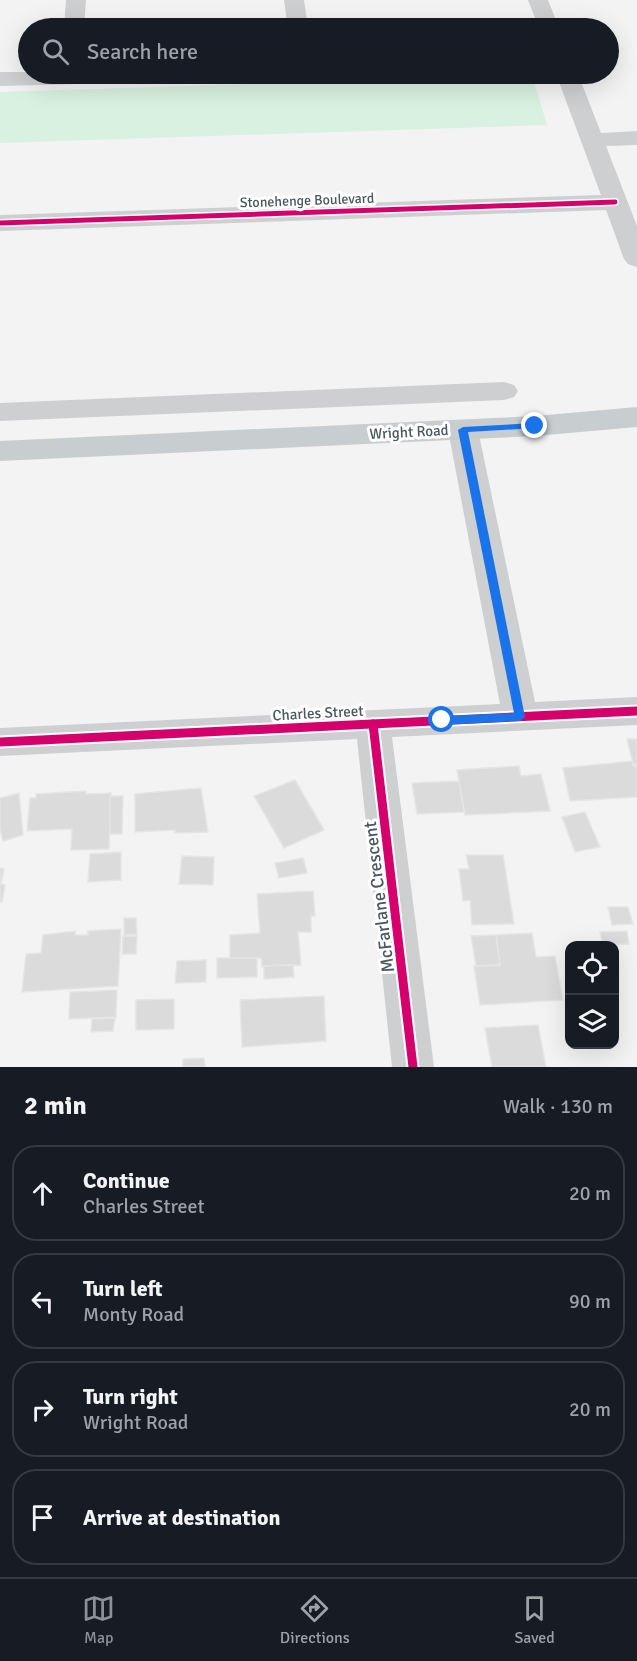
<!DOCTYPE html>
<html lang="en">
<head>
<meta charset="utf-8">
<style>
  body { margin:0; font-family:Signika,sans-serif; background:#20242c; color:#f1f3f6 }
  .controls { position:absolute; right:18px; bottom:18px; display:grid; overflow:hidden; border-radius:12px; box-shadow:0 6px 24px #0002 }
  .controls button { width:54px; height:54px; display:grid; place-items:center; padding:0; border:0; border-bottom:2px solid #363941; background:#171b24; color:#f1f3f6; font:30px sans-serif }
  .stop { position:absolute; width:18px; height:18px; margin:-14px; border:4px solid #1a73e8; border-radius:50%; background:#fff }
  .stop.end { background:#1a73e8; border-color:#fff; box-shadow:0 2px 6px #0008 }
  .list { margin:0; padding:0; list-style:none }
  h2 { display:flex; justify-content:space-between; align-items:center; height:78px; margin:0; padding:0 24px; font-size:26px }
  h2 small { font-size:20px; font-weight:400; color:#9ea1a6 }
  .list li { display:grid; grid-template-columns:39px 1fr auto; gap:18px; align-items:center; box-sizing:border-box; height:96px; margin:0 12px 12px; padding:0 12px; border:2px solid #363941; border-radius:24px }
  .list b { display:block; font-size:22px; white-space:nowrap }
  .list p { margin:0; font-size:20px; white-space:nowrap; color:#9ea1a6 }
  .list em { font-size:20px; font-style:normal; color:#9ea1a6 }
  .icon { flex:none; width:33px; height:33px; fill:none; stroke:currentColor; stroke-width:2; stroke-linecap:round; stroke-linejoin:round }
  .map { position:relative; flex:none; width:637px; height:1067px; overflow:hidden }
  .search { position:absolute; background:#171b24; box-shadow:0 6px 24px #0002; left:18px; right:18px; top:18px; height:66px; display:flex; align-items:center; gap:15px; box-sizing:border-box; padding:0 21px; border-radius:33px; color:#9ea1a6; font-size:22px }
  .sheet { height:510px; background:#171b24 }
  nav { display:flex; justify-content:space-around; align-items:center; box-sizing:border-box; height:84px; border-top:2px solid #363941; background:#171b24; font-size:16px; color:#9ea1a6 }
  nav a { display:grid; justify-items:center; gap:3px }
  nav .on { color:#8c9099 }
  .map>svg:first-child { display:block }
  .green { fill:#d8f1e0 }
  .building { fill:#dbdbdc; stroke:#e4e5e6; stroke-width:1.5 }
  .lines { fill:none; stroke-linecap:round; stroke-linejoin:round }
  .minor { fill:#cdcfd1; fill-rule:evenodd }
  .major { fill:#c8cdd0; fill-rule:evenodd }
  .cycleway-far1-casing { stroke:#fff; stroke-width:8 }
  .cycleway-casing { stroke:#fff; stroke-width:13 }
  .cycleway-far1 { stroke:#d6006c; stroke-width:5 }
  .cycleway { stroke:#d6006c; stroke-width:9 }
  .route { fill:#1a73e8 }
  .labels { text-anchor:middle; stroke-width:6; stroke-linejoin:round; paint-order:stroke }
  .far-street-label { font-size:14px; fill:#495760; stroke:#fff }
  .street-label { font-size:15px; fill:#495760; stroke:#fff }
  .near-street-label { font-size:18px; fill:#495760; stroke:#fff }
</style>
</head>
<body>
<div class="map">
<svg width="637" height="1067" viewBox="0 0 637 1067">
  <rect width="100%" height="100%" fill="#f3f3f3"/>
  <polygon class="green" points="532,75 547,125 0,143 0,92"/>
  <g class="building">
    <polygon points="627,739 637,739 637,764 633,764"/>
    <polygon points="632,761 633,766 637,766 637,797 570,801 563,768"/>
    <polygon points="519,766 521,776 541,774 550,811 465,815 457,770"/>
    <polygon points="295,780 324,830 284,848 254,796"/>
    <polygon points="459,781 464,812 417,814 412,783"/>
    <polygon points="201,788 208,832 175,833 175,830 135,832 135,794"/>
    <polygon points="86,791 86,794 111,793 109,849 71,850 72,829 27,831 30,798 36,798 36,794"/>
    <polygon points="19,793 23,835 3,841 0,829 0,798"/>
    <polygon points="110,796 123,796 122,834 110,834"/>
    <polygon points="585,812 600,847 575,852 562,817"/>
    <polygon points="121,852 121,880 88,882 90,854"/>
    <polygon points="466,855 503,855 514,924 472,925 470,900 463,901 459,869 469,869"/>
    <polygon points="182,856 214,857 213,885 179,884"/>
    <polygon points="303,858 307,873 279,878 275,863"/>
    <polygon points="0,868 4,869 1,884 5,885 2,902 0,902"/>
    <polygon points="313,891 315,916 311,916 311,932 298,932 301,965 262,967 261,958 230,958 230,935 260,933 257,894"/>
    <polygon points="608,907 628,907 633,924 612,925"/>
    <polygon points="124,918 136,918 137,934 124,935"/>
    <polygon points="121,929 118,986 22,992 26,954 41,953 43,935 75,931 75,935 88,935 88,931"/>
    <polygon points="627,931 629,944 603,945 600,932"/>
    <polygon points="532,933 536,957 555,956 563,1000 480,1005 474,966 500,965 496,935"/>
    <polygon points="496,935 500,965 476,966 471,936"/>
    <polygon points="123,936 137,936 136,954 122,954"/>
    <polygon points="217,958 257,958 257,977 217,978"/>
    <polygon points="206,960 206,982 175,983 177,961"/>
    <polygon points="293,965 294,977 264,979 264,966"/>
    <polygon points="117,990 116,1017 69,1019 70,992"/>
    <polygon points="324,996 326,1041 242,1047 240,1000"/>
    <polygon points="174,999 174,1029 136,1030 136,1000"/>
    <polygon points="115,1018 113,1031 91,1032 92,1019"/>
    <polygon points="538,1025 546,1067 492,1067 485,1028"/>
    <polygon points="204,1058 205,1067 183,1067 183,1059"/>
  </g>
  <g class="lines">
    <g class="minor">
      <polygon points="66,0 86,0 84,28 64,28"/>
      <polygon points="284,0 304,0 308,28 288,28"/>
      <polygon points="528,0 548,0 559,28 539,28"/>
      <polygon points="0,72 28,72 28,74 201,74 198,79 190,81 0,86"/>
      <polygon points="556,74 578,74 601,133 637,131 637,145 606,146 637,226 637,267 628,264 624,259 606,210 0,231 0,215 601,195"/>
      <polygon points="504,382 514,385 518,391 514,397 504,400 0,421 0,403"/>
      <polygon points="463,420 473,423 478,430 535,702 637,697 637,725 392,737 434,1067 392,1067 357,739 0,756 0,728 500,704 448,430 453,423"/>
    </g>
    <polygon class="major" points="637,407 637,427 535,436 0,461 0,441 535,416"/>
    <defs>
      <polyline id="cycleway-far1" points="0,223 615,202"/>
      <g id="cycleway">
        <polyline points="373,724 413,1067"/>
        <polyline points="0,742 637,711"/>
      </g>
    </defs>
    <use href="#cycleway-far1" class="cycleway-far1-casing"/>
    <use href="#cycleway" class="cycleway-casing"/>
    <use href="#cycleway-far1" class="cycleway-far1"/>
    <use href="#cycleway" class="cycleway"/>
  </g>
  <polygon class="route" points="535,423 539,426 538,428 468,432 525,717 520,721 442,725 436,720 442,716 514,713 458,430 463,427"/>
  <g class="labels">
    <g class="far-street-label">
      <text transform="translate(307 200) rotate(-2)" y="5">Stonehenge Boulevard</text>
    </g>
    <g class="street-label">
      <text transform="translate(409 432) rotate(-3)" y="5">Wright Road</text>
      <text transform="translate(318 713) rotate(-3)" y="5">Charles Street</text>
    </g>
    <g class="near-street-label">
      <text transform="translate(379 897) rotate(-97)" y="6">McFarlane Crescent</text>
    </g>
  </g>
</svg>
<div class="controls">
<button><svg class="icon" aria-label="locate" viewBox="0 0 24 24"><circle cx="12" cy="12" r="6"/><path d="M12 2v4M12 18v4M2 12h4M18 12h4"/></svg></button>
<button><svg class="icon" aria-label="layers" viewBox="0 0 24 24"><path d="M12 4l9 5-9 5-9-5zM3 14l9 5 9-5"/></svg></button>
</div>
<div class="stop" style="left:442px;top:720px"></div>
<div class="stop end" style="left:535px;top:426px"></div>
<div class="search"><svg class="icon" aria-label="search" viewBox="0 0 24 24"><circle cx="10" cy="10" r="6"/><path d="M15 15l6 6"/></svg>Search here</div>
</div>
<section class="sheet">
<h2>2 min<small>Walk · 130 m</small></h2>
<ul class="list">
<li><svg class="icon" aria-label="ahead" viewBox="0 0 24 24"><path d="M12 20V5M6 11l6-6 6 6"/></svg><div><b>Continue</b><p>Charles Street</p></div><em>20 m</em></li>
<li><svg class="icon" aria-label="left" viewBox="0 0 24 24"><path d="M17 20v-9H6M10 6l-5 5 5 5"/></svg><div><b>Turn left</b><p>Monty Road</p></div><em>90 m</em></li>
<li><svg class="icon" aria-label="right" viewBox="0 0 24 24"><path d="M7 20v-9h11M14 6l5 5-5 5"/></svg><div><b>Turn right</b><p>Wright Road</p></div><em>20 m</em></li>
<li><svg class="icon" aria-label="arrive" viewBox="0 0 24 24"><path d="M6 21V4h12l-3 4 3 4H6"/></svg><div><b>Arrive at destination</b></div></li>
</ul>
</section>
<nav>
<a class="on"><svg class="icon" aria-label="map" viewBox="0 0 24 24"><path d="M3 6l6-2 6 2 6-2v14l-6 2-6-2-6 2zM9 4v14M15 6v14"/></svg>Map</a>
<a><svg class="icon" aria-label="directions" viewBox="0 0 24 24"><path d="M12 3l9 9-9 9-9-9zM9 14v-3h6M13 9l2 2-2 2"/></svg>Directions</a>
<a><svg class="icon" aria-label="saved" viewBox="0 0 24 24"><path d="M7 4h10v16l-5-4-5 4z"/></svg>Saved</a>
</nav>
</body>
</html>
